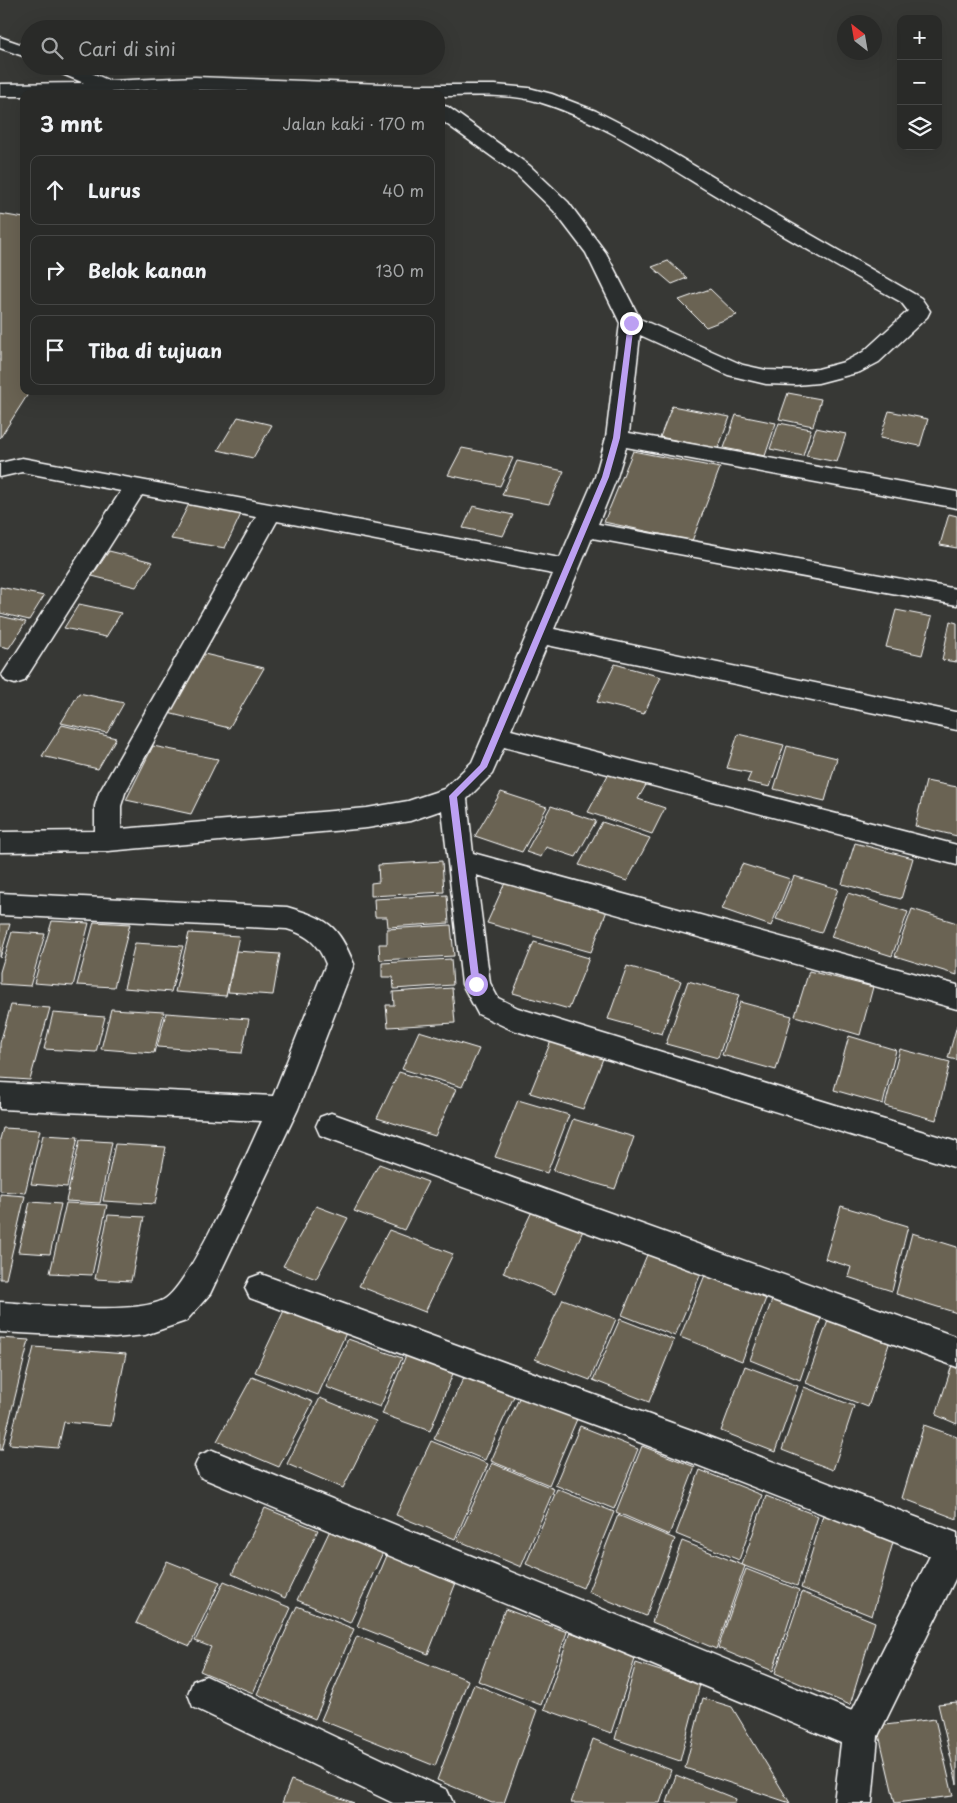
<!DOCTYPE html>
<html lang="id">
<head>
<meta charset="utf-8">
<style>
  body { margin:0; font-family:"Playpen Sans",sans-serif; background:#313230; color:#f1f3f6 }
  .controls { position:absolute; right:15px; top:15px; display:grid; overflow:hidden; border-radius:10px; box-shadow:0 5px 20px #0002 }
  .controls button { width:45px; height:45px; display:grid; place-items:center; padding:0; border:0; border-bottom:1px solid #454645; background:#292a28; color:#f1f3f6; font:25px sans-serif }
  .compass { position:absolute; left:837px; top:15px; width:45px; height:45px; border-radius:50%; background:#292a28; box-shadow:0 5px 20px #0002; rotate:329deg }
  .stop { position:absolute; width:15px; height:15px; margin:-11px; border:4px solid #bca0f2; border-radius:50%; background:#fff }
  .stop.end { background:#bca0f2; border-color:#fff; box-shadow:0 1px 5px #0008 }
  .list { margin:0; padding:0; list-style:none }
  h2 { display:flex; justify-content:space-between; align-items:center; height:65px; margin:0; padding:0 20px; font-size:21px }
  h2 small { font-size:16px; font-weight:400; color:#a5a7a8 }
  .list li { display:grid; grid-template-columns:32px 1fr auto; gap:15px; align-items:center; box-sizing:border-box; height:70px; margin:0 10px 10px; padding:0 10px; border:1px solid #454645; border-radius:10px }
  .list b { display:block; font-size:19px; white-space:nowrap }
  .list em { font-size:16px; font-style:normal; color:#a5a7a8 }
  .icon { flex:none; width:28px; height:28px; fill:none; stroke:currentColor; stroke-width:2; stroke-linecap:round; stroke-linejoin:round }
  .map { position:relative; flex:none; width:957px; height:1803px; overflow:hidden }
  .search { position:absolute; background:#292a28; box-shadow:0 5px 20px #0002; left:20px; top:20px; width:425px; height:55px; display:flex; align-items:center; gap:12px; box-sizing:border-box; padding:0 18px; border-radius:28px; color:#a5a7a8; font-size:19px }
  .panel { position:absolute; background:#292a28; box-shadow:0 5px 20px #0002; left:20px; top:90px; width:425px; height:305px; border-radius:10px }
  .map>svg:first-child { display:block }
  .building { fill:#6a6352; stroke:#fff }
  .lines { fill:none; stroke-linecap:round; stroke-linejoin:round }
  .street-casing { stroke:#fff; stroke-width:3 }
  .street { fill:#2a2d2e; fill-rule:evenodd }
  .route { fill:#bca0f2 }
</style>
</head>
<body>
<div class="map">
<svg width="957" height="1803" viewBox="0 0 957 1803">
  <rect width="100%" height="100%" fill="#373835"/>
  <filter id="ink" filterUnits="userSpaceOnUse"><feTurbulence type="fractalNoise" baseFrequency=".02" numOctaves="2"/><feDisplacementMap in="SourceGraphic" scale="10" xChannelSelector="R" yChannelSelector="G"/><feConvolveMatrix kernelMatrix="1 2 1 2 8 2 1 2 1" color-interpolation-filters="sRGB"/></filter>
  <g filter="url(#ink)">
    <g class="building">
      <polygon points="0,214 24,218 24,391 30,391 0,438"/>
      <polygon points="668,261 687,278 672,284 652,267"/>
      <polygon points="710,289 737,315 706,327 679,300"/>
      <polygon points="788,393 821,399 813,426 779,419"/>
      <polygon points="672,406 730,417 718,449 660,437"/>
      <polygon points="889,411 928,419 920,446 880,438"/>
      <polygon points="736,415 776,423 765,456 724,448"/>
      <polygon points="238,417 272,425 253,458 218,450"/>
      <polygon points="779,423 811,429 803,456 770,449"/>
      <polygon points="816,428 846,434 837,462 806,456"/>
      <polygon points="462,448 513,458 500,486 448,475"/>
      <polygon points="633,451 720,468 692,541 604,522"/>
      <polygon points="517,461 564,471 549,504 502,495"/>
      <polygon points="189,504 242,512 225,548 171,539"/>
      <polygon points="473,506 513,515 503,536 463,528"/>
      <polygon points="949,514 957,516 957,548 940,545"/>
      <polygon points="109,551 153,562 136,587 92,576"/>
      <polygon points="0,587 44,596 29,620 0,613"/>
      <polygon points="79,604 121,613 106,637 64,628"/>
      <polygon points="896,610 932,617 922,655 886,647"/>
      <polygon points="0,616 26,622 9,648 0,646"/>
      <polygon points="950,621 957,623 957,662 942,660"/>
      <polygon points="200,653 264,668 229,728 164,712"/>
      <polygon points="615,664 661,677 644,714 597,702"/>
      <polygon points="79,693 124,703 107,733 61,723"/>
      <polygon points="62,725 116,738 98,769 42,756"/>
      <polygon points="738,734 784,745 770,787 747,782 751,773 727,768"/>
      <polygon points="153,746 218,759 191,814 126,800"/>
      <polygon points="787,746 837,758 825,801 774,789"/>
      <polygon points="609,773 646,785 638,799 665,808 652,834 588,812"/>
      <polygon points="926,781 957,787 957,836 915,826"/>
      <polygon points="501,792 547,807 522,852 475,836"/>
      <polygon points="551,806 596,821 576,857 546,847 541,857 526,852"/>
      <polygon points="602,822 650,838 627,881 579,865"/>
      <polygon points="855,843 913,858 901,899 842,884"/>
      <polygon points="442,861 444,892 371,896 371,883 379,882 378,865"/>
      <polygon points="742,864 790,879 771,926 722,909"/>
      <polygon points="508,876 610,903 591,952 487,923"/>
      <polygon points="794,876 838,889 821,933 776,919"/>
      <polygon points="848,893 908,912 892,956 831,937"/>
      <polygon points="447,895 449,923 388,927 387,917 375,917 374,899"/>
      <polygon points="912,909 957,923 957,975 895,956"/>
      <polygon points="52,921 89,923 73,986 34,983"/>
      <polygon points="94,922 130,924 114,987 77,985"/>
      <polygon points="0,924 10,924 0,958"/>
      <polygon points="451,925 454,956 380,960 379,944 387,944 387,929"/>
      <polygon points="12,932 45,934 30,986 0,984 0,972"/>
      <polygon points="189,933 239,936 226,996 175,992"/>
      <polygon points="534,942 589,958 569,1009 513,993"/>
      <polygon points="135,943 183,946 171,992 124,988"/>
      <polygon points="236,951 280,954 273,995 228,992"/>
      <polygon points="451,959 453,985 394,989 393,977 382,977 382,963"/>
      <polygon points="627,966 681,981 662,1034 608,1019"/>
      <polygon points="809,971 873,987 860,1035 795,1016"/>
      <polygon points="688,981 739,995 718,1058 666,1044"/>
      <polygon points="452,988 455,1023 388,1027 386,1005 394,1005 393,992"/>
      <polygon points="740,1002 792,1016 776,1070 722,1055"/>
      <polygon points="11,1005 50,1008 30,1080 0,1078 0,1043"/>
      <polygon points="111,1009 164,1012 154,1053 101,1049"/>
      <polygon points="53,1013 105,1017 96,1052 44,1049"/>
      <polygon points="166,1013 249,1019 242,1053 157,1047"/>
      <polygon points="957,1025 957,1060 948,1058"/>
      <polygon points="419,1031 479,1049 462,1087 402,1069"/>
      <polygon points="849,1036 896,1050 883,1104 834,1090"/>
      <polygon points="551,1041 604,1056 583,1109 530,1093"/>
      <polygon points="900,1049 950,1062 936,1120 885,1106"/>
      <polygon points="399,1072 456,1089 435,1136 377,1118"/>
      <polygon points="518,1100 569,1115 547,1173 495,1157"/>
      <polygon points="573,1119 634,1137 615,1189 553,1171"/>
      <polygon points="3,1128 40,1130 25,1193 0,1191 0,1139"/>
      <polygon points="43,1135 78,1137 67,1187 31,1184"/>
      <polygon points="80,1140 112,1142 100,1203 66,1201"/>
      <polygon points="115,1144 166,1147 155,1204 103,1201"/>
      <polygon points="379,1164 428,1182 404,1230 354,1211"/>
      <polygon points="0,1194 25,1196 6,1279 0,1279"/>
      <polygon points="30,1202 61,1204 50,1254 18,1252"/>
      <polygon points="66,1203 107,1205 92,1275 50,1273"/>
      <polygon points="316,1206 348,1218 316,1279 283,1266"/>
      <polygon points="841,1206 908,1226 892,1291 848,1277 851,1267 825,1259"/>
      <polygon points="534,1207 585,1226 555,1294 503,1273"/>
      <polygon points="108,1215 144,1217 131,1281 95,1279"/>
      <polygon points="389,1230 453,1254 425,1312 359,1286"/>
      <polygon points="912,1233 957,1247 957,1313 896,1294"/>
      <polygon points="649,1250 702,1271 675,1336 622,1315"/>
      <polygon points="707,1270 768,1293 742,1361 680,1337"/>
      <polygon points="563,1299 616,1319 590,1380 535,1359"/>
      <polygon points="772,1300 821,1318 800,1380 750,1360"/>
      <polygon points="288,1302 350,1324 318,1395 255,1372"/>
      <polygon points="830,1315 891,1338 868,1407 806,1383"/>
      <polygon points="620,1319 674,1340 649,1402 593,1380"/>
      <polygon points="0,1338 29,1340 2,1450 0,1450"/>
      <polygon points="348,1339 402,1358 380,1407 326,1387"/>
      <polygon points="34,1347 126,1354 111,1426 64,1422 58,1448 9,1444"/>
      <polygon points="406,1355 454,1371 430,1431 382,1414"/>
      <polygon points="954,1359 957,1361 957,1424 936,1415"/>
      <polygon points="745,1366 798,1386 775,1452 721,1431"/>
      <polygon points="466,1373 515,1394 485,1460 434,1439"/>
      <polygon points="252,1377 313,1402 279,1467 217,1441"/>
      <polygon points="804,1387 854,1406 833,1470 782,1450"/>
      <polygon points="520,1396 577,1419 549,1485 491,1461"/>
      <polygon points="320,1398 376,1421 343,1488 287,1464"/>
      <polygon points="924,1425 957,1437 957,1519 902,1498"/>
      <polygon points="580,1426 638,1449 614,1509 555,1485"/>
      <polygon points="431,1441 488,1464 455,1539 396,1515"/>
      <polygon points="642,1446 695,1467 669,1535 616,1512"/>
      <polygon points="492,1463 554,1489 521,1567 457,1540"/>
      <polygon points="700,1470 762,1495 739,1560 676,1534"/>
      <polygon points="557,1489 614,1512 583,1588 526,1564"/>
      <polygon points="766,1496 818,1516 797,1586 742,1565"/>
      <polygon points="265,1508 318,1530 285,1598 232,1574"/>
      <polygon points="824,1512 894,1539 872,1616 801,1588"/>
      <polygon points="618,1515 675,1539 646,1616 588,1592"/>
      <polygon points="331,1528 384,1550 350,1623 297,1600"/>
      <polygon points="682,1541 745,1566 716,1649 652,1622"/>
      <polygon points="388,1553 457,1580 428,1654 357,1626"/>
      <polygon points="167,1561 220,1582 190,1646 136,1623"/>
      <polygon points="746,1569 799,1590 773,1671 718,1648"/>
      <polygon points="224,1581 291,1608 253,1693 200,1671 211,1647 195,1641"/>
      <polygon points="802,1592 875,1622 850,1705 775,1673"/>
      <polygon points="297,1606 354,1629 315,1719 257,1694"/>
      <polygon points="505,1609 567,1632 541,1705 478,1681"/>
      <polygon points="570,1632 636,1656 611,1733 544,1709"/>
      <polygon points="357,1636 468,1680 435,1766 321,1720"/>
      <polygon points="636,1663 700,1684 680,1761 615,1739"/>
      <polygon points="474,1684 537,1710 504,1803 492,1803 437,1780"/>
      <polygon points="703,1698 732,1707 790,1803 685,1768"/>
      <polygon points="957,1702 957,1784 938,1704"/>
      <polygon points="935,1719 953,1796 895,1803 877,1726"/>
      <polygon points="593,1739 671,1770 660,1803 571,1803"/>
      <polygon points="676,1775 736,1799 735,1803 667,1803"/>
      <polygon points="291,1780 354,1803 282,1803"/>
    </g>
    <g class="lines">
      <defs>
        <g id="street">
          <polygon points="0,37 29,47 29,58 0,48"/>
          <path d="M 51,66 L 76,66 L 110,81 L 195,77 L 410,85 L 495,85 L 529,88 L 552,94 L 596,111 L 639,133 L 770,211 L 921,298 L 930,311 L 927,317 L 879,362 L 860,372 L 818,383 L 796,385 L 766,384 L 728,375 L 640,335 L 629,433 L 957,492 L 957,508 L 626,447 L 617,477 L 598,524 L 957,589 L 957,605 L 592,538 L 554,629 L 955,712 L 957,712 L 957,730 L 547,645 L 511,730 L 957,845 L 957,865 L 504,747 L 492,774 L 467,799 L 473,853 L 957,985 L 957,1009 L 476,875 L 490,983 L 498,998 L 518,1008 L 957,1142 L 957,1168 L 510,1029 L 478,1014 L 462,984 L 442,810 L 410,821 L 367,828 L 108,851 L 0,852 L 0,832 L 95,831 L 95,806 L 99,793 L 256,517 L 142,495 L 24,681 L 15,684 L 6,681 L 2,675 L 121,491 L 22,472 L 0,477 L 0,463 L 22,458 L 560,558 L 595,477 L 606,438 L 620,323 L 586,253 L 554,211 L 516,174 L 441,120 L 441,105 L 448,107 L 530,166 L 568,202 L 606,253 L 640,319 L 743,365 L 766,370 L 796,371 L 818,369 L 844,362 L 863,352 L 908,311 L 901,302 C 838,267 775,232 713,194 C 658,161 602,121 539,102 C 508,93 473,96 441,96 L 441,94 L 335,94 L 164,89 L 85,94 L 24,94 L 24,96 L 0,96 L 0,84 L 84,83 L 53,70 ZM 277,521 L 553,574 L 472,762 L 444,789 L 408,801 L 367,808 L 121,829 L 121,806 L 125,793 Z"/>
          <path d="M 0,893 L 287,907 C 328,919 337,924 354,964 L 298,1109 L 210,1294 L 186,1321 L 145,1335 L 115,1338 L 0,1332 L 0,1302 C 40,1304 129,1316 163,1300 C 189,1288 247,1153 262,1121 L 0,1109 L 0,1083 L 273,1096 L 326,964 C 318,944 308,935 287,929 L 0,915 Z"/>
          <polygon points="331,1113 957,1337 957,1367 320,1135 316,1126 320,1117"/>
          <polygon points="261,1274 694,1431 957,1533 957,1575 878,1736 872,1803 834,1803 841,1743 200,1477 195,1466 200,1455 212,1450 852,1711 930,1556 608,1430 250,1298 245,1288 250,1278"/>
          <polygon points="206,1676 447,1790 453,1803 393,1803 193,1707 188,1694 193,1681"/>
        </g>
      </defs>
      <use href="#street" class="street-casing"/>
      <use href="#street" class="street"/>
    </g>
  </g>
  <polygon class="route" points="631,321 634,323 620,438 609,477 487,767 457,797 480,984 476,987 472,984 449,796 480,765 602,477 613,438 628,323"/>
</svg>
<div class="controls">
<button>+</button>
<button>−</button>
<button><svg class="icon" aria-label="layers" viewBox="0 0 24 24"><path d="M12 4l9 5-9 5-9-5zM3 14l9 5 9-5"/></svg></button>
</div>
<svg class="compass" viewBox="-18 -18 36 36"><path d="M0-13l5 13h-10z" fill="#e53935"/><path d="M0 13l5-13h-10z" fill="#a5a7a8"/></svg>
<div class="stop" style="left:476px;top:984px"></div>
<div class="stop end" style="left:631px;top:323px"></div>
<div class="search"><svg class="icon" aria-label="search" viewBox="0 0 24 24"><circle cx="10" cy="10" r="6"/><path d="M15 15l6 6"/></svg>Cari di sini</div>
<section class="panel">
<h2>3 mnt<small>Jalan kaki · 170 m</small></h2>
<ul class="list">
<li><svg class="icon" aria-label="ahead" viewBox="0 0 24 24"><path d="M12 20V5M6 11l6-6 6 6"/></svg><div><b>Lurus</b></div><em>40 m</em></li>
<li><svg class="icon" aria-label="right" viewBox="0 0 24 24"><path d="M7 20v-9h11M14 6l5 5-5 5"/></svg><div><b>Belok kanan</b></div><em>130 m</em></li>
<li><svg class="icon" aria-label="arrive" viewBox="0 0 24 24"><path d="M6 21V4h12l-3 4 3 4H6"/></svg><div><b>Tiba di tujuan</b></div></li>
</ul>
</section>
</div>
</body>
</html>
